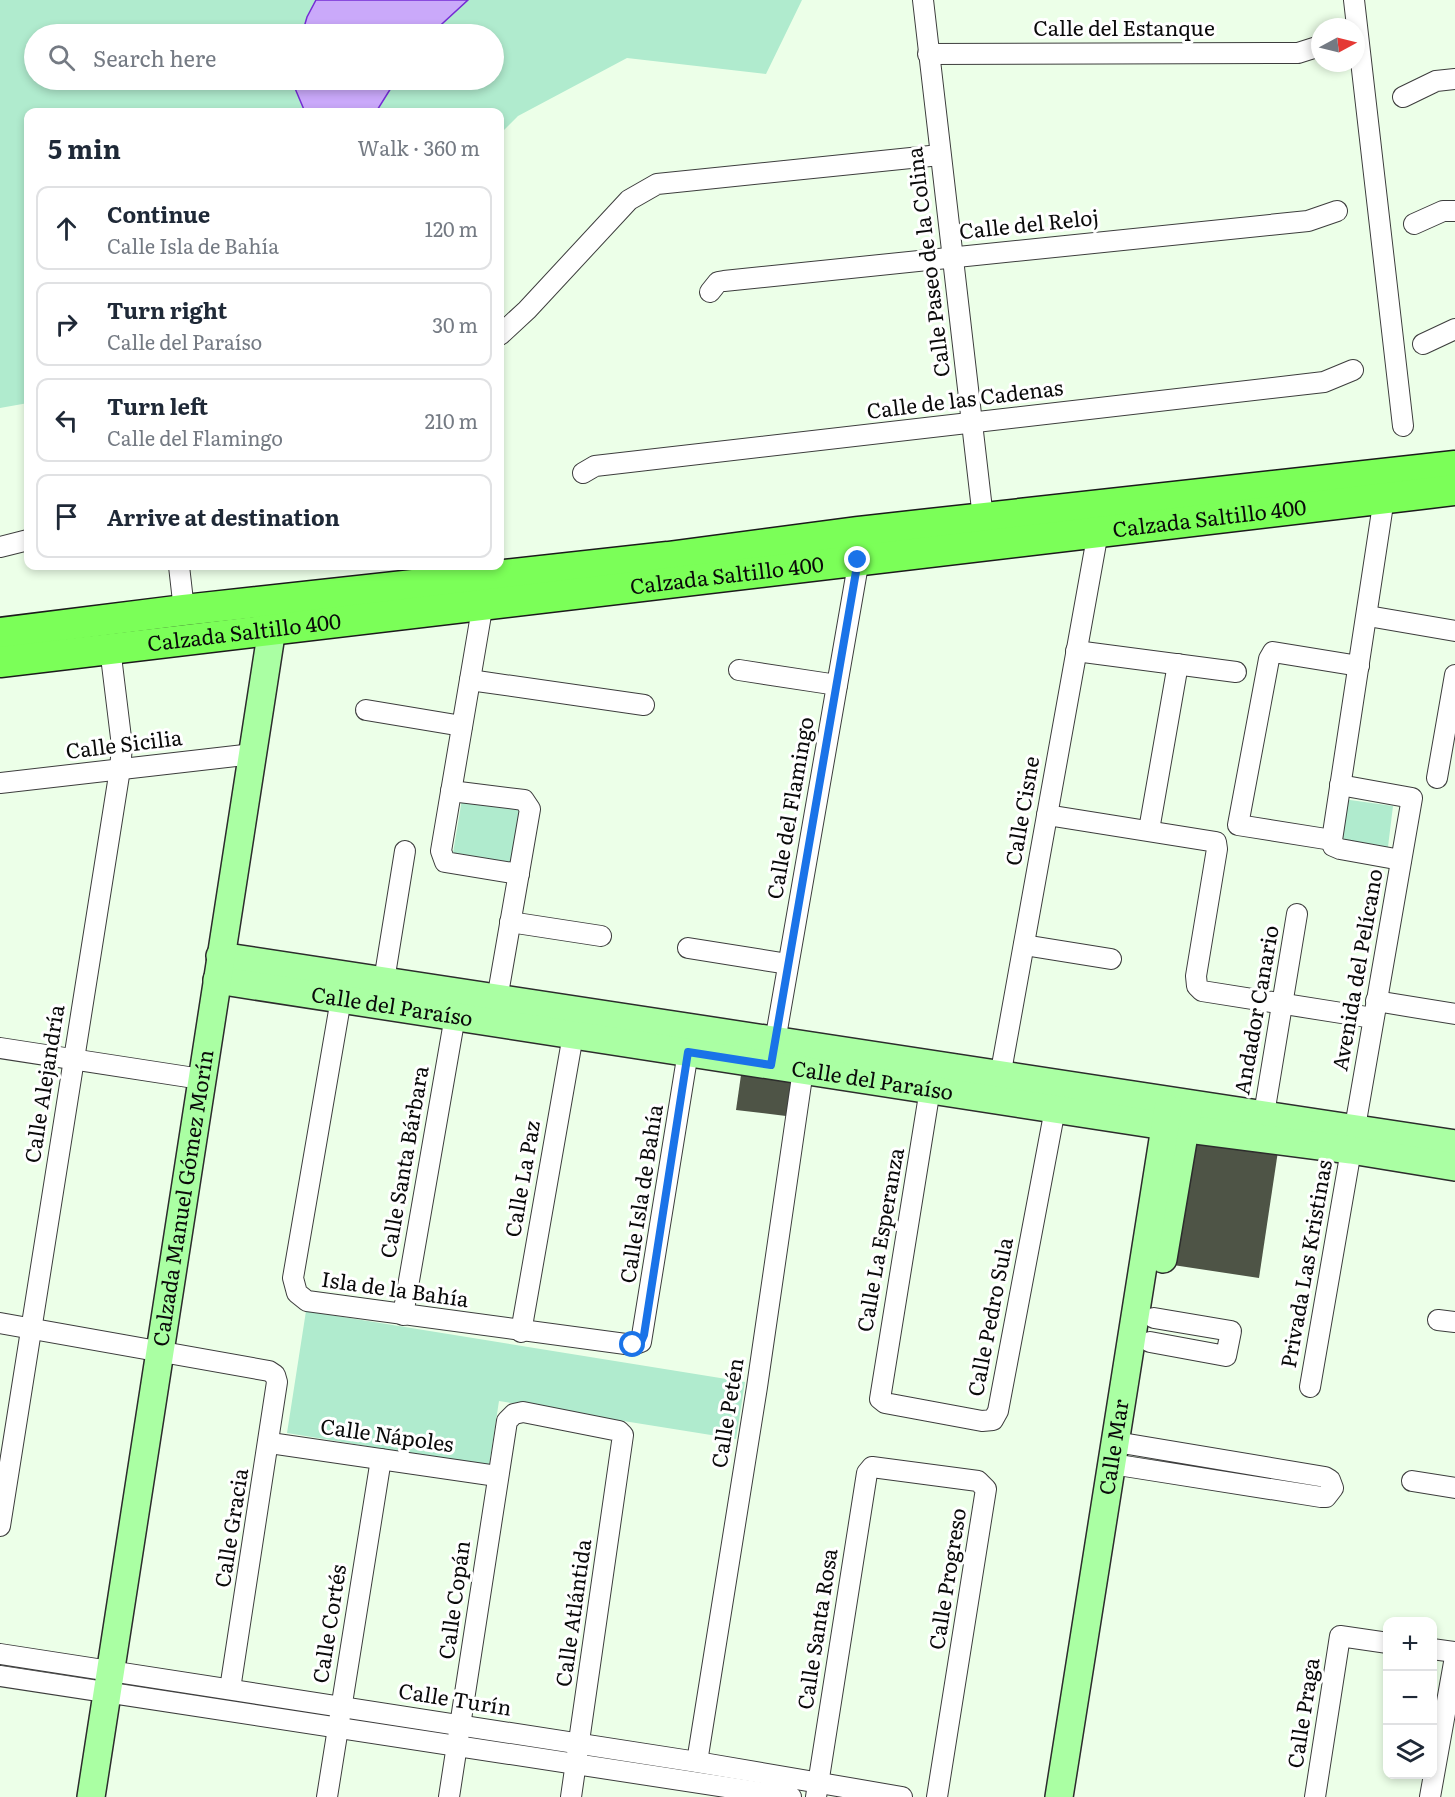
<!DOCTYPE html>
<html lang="en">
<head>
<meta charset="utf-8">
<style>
  body { margin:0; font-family:Literata,serif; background:#f6f6f7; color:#1f2937 }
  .controls { position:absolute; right:18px; bottom:18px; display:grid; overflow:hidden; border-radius:12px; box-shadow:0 3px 9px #0003 }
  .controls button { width:54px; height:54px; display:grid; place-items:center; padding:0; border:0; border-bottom:2px solid #e0e1e3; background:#fff; color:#1f2937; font:30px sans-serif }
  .compass { position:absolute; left:1311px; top:18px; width:54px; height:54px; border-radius:50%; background:#fff; box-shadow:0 3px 9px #0003; rotate:83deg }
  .stop { position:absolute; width:18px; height:18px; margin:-14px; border:4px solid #1a73e8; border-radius:50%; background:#fff }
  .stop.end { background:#1a73e8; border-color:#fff; box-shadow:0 2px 6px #0008 }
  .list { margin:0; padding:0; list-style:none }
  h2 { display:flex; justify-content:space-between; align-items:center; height:78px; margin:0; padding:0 24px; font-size:26px }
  h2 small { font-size:20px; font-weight:400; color:#747a83 }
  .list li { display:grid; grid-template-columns:39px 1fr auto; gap:18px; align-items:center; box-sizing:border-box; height:84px; margin:0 12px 12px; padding:0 12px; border:2px solid #e0e1e3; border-radius:12px }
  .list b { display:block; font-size:22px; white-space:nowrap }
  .list p { margin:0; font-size:20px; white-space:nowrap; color:#747a83 }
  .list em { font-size:20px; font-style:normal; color:#747a83 }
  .icon { flex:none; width:33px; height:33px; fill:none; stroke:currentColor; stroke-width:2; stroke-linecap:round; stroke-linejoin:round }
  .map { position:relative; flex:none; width:1455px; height:1797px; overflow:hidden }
  .search { position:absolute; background:#fff; box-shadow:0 3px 9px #0003; left:24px; top:24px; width:480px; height:66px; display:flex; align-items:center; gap:15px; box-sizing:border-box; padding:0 21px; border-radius:33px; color:#747a83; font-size:22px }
  .panel { position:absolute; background:#fff; box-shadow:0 3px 9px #0003; left:24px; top:108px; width:480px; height:462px; border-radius:12px }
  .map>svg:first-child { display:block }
  .green { fill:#b0ebce; fill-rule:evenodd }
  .water { fill:#caa9fa; stroke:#752cd5; stroke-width:1.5 }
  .building { fill:#4e5446 }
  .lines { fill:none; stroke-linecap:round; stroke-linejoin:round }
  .street-casing { stroke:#3d3d3d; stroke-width:22 }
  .secondary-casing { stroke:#2c2c2c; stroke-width:30 }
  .primary-casing { stroke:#1b1b1b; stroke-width:33 }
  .street { stroke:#fff; stroke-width:20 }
  .secondary { stroke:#aaffa3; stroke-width:27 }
  .primary { stroke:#7bff58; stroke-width:30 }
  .route { stroke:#1a73e8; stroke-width:8 }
  .labels { text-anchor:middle; stroke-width:6; stroke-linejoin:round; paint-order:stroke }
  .street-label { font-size:21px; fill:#0a0a0a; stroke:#fff }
</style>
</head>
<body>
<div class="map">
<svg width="1455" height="1797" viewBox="0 0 1455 1797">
  <rect width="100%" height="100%" fill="#ecffe8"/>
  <g class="green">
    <path d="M 0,0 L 802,0 L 766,74 L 627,58 L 518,116 L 500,134 L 500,112 L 28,112 L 28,403 L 0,408 ZM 34,34 L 494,34 L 494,80 L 34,80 Z"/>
    <polygon points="462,799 530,810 522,864 453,853"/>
    <polygon points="1343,799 1393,806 1387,855 1336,847"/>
    <polygon points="306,1311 745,1382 736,1439 499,1401 489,1466 287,1433"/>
  </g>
  <g class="water">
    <polygon points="316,0 468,0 431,34 302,34 307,17"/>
    <polygon points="295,80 396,80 376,112 305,112 294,86"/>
  </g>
  <g class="building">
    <polygon points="742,1068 792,1075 786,1116 736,1110"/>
    <polygon points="1192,1138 1278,1151 1259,1278 1173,1265"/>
  </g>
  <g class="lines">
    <defs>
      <g id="street">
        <polyline points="923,0 983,518"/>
        <polyline points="1354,0 1403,426"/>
        <polyline points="928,54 1298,53 1320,46"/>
        <polyline points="1403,97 1436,81 1455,79"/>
        <polyline points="1414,224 1443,211 1455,211"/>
        <polyline points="710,292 718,282 724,281 1308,221 1337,211"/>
        <polyline points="500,335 527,310 629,200 657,184 940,155"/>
        <polyline points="1423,344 1455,329"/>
        <polyline points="583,473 595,466 1324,382 1353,370"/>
        <polyline points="1384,498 1332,840 1333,846 1340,849 1401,860"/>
        <polyline points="0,547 28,540"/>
        <polyline points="179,566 184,610"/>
        <polyline points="483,603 441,851 445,862 519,874"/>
        <polyline points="1368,616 1455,631"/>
        <polyline points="1076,651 1236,672"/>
        <polyline points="739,670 837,685"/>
        <polyline points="470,680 644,705"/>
        <polyline points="366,710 462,726"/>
        <polyline points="1437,778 1455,675"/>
        <polyline points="0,783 253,754"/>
        <polyline points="451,791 524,800 530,809 495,1011"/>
        <polyline points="1047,815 1216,842 1217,849 1196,976 1197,986 1202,991 1373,1018"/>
        <polyline points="1149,830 1178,664"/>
        <polyline points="1332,840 1238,825 1269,659 1273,652 1359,666"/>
        <polyline points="510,922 601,936"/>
        <polyline points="1024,945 1111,959"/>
        <polyline points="688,948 788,964"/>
        <polyline points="382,993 405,851"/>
        <polyline points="341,999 293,1278 297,1293 307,1301 633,1345 641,1342 688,1052"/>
        <polyline points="1376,1001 1455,1014"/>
        <polyline points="0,1048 201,1079"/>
        <polyline points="773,1053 859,559"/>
        <polyline points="998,1088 1098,532"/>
        <polyline points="930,1089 880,1399 885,1403 982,1421 993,1420 998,1411 1055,1109"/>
        <polyline points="1264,1114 1297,914"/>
        <polyline points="403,1315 455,1016"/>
        <polyline points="1438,1320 1455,1322"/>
        <polyline points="0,1323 269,1371 275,1375 277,1382 230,1689"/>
        <polyline points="521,1332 573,1035"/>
        <polyline points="1150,1342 1226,1356 1231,1331 1154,1318"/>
        <polyline points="1310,1387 1412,798 1340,785"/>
        <polyline points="270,1443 497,1476"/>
        <polyline points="1112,1464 1321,1497 1326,1497 1333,1488 1330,1480 1325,1477 1116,1442"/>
        <polyline points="1412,1481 1455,1488"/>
        <polyline points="0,1526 120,769 122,746 110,648"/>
        <polyline points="1432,1649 1455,1652"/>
        <polyline points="0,1654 697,1762 902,1797"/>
        <polyline points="0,1676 791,1797"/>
        <polyline points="697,1762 757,1387 803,1070"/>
        <polyline points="327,1797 381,1459"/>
        <polyline points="449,1797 507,1421 514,1414 523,1412 619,1431 623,1435 571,1797"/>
        <polyline points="816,1797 867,1473 872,1467 978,1481 986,1489 937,1797"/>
        <polyline points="1315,1797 1340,1636 1388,1643"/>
        <polyline points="1430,1797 1455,1657"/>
      </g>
      <g id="secondary">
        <polyline points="220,956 1455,1144"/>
        <path id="s1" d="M 217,980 L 1165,1126 L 1351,1150 L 1455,1167"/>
        <polyline points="1163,1259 1188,1111"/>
        <path id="s2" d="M 91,1797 L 275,609"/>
        <path id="s3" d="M 1059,1797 L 1168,1108"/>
      </g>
      <g id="primary">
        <polyline points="0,633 184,610 668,557 857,532 1455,466"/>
        <path id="s4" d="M 0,662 L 1455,490"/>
      </g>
    </defs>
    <use href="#street" class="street-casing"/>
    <use href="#secondary" class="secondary-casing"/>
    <use href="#primary" class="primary-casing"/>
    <use href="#street" class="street"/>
    <use href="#secondary" class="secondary"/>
    <use href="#primary" class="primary"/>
  </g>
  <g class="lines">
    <polyline class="route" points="633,1345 641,1342 644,1335 688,1052 771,1065 858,560"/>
  </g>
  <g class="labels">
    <g class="street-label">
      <text x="1124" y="36">Calle del Estanque</text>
      <text transform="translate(1029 225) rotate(-6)" y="7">Calle del Reloj</text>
      <text transform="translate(929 262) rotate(-97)" y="7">Calle Paseo de la Colina</text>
      <text transform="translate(965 400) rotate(-7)" y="7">Calle de las Cadenas</text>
      <text dy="7" stroke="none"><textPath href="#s4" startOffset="1218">Calzada Saltillo 400</textPath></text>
      <text dy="7" stroke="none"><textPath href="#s4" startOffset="732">Calzada Saltillo 400</textPath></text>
      <text dy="7" stroke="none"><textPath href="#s4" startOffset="246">Calzada Saltillo 400</textPath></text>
      <text transform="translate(124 745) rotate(-7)" y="7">Calle Sicilia</text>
      <text transform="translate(791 808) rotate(-80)" y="7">Calle del Flamingo</text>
      <text transform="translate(1023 811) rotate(-80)" y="7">Calle Cisne</text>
      <text transform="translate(1358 970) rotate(-80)" y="7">Avenida del Pelícano</text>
      <text dy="7" stroke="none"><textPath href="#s1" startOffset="177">Calle del Paraíso</textPath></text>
      <text transform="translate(1257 1010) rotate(-80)" y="7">Andador Canario</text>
      <text dy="7" stroke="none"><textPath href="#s1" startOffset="663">Calle del Paraíso</textPath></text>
      <text transform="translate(45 1084) rotate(-81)" y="7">Calle Alejandría</text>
      <text transform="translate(405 1162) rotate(-80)" y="7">Calle Santa Bárbara</text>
      <text transform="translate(523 1179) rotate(-80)" y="7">Calle La Paz</text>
      <text transform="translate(642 1194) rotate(-81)" y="7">Calle Isla de Bahía</text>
      <text dy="7" stroke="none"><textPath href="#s2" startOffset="606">Calzada Manuel Gómez Morín</textPath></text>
      <text transform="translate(881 1240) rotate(-80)" y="7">Calle La Esperanza</text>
      <text transform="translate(1307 1264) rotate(-80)" y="7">Privada Las Kristinas</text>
      <text transform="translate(395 1290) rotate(8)" y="7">Isla de la Bahía</text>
      <text transform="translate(991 1317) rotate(-79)" y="7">Calle Pedro Sula</text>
      <text transform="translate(728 1413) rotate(-81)" y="7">Calle Petén</text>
      <text transform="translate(387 1436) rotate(8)" y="7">Calle Nápoles</text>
      <text dy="7" stroke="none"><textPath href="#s3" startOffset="354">Calle Mar</textPath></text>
      <text transform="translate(232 1528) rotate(-81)" y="7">Calle Gracia</text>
      <text transform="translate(948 1579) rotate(-81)" y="7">Calle Progreso</text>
      <text transform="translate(455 1600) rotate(-82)" y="7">Calle Copán</text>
      <text transform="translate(574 1613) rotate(-82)" y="7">Calle Atlántida</text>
      <text transform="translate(330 1624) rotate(-81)" y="7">Calle Cortés</text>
      <text transform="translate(818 1629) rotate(-81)" y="7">Calle Santa Rosa</text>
      <text transform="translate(455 1700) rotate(9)" y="7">Calle Turín</text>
      <text transform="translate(1304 1713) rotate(-81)" y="7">Calle Praga</text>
    </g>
  </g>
</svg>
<div class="controls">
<button>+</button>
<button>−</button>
<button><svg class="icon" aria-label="layers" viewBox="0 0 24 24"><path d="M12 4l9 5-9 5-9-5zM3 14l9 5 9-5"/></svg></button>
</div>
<svg class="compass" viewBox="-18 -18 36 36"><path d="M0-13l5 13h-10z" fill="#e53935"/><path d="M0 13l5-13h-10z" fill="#747a83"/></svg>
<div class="stop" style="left:633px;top:1345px"></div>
<div class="stop end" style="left:858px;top:560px"></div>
<div class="search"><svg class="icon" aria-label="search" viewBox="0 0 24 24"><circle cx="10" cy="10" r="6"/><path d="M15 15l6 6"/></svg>Search here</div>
<section class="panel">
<h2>5 min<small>Walk · 360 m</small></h2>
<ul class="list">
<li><svg class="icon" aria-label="ahead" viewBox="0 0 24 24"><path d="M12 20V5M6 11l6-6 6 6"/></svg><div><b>Continue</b><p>Calle Isla de Bahía</p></div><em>120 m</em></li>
<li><svg class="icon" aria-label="right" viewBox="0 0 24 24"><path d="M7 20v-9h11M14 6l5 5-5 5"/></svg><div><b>Turn right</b><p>Calle del Paraíso</p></div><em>30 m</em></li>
<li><svg class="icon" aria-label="left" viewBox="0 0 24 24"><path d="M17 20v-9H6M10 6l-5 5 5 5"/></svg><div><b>Turn left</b><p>Calle del Flamingo</p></div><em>210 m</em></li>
<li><svg class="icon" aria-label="arrive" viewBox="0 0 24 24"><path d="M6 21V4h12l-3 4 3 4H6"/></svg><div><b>Arrive at destination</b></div></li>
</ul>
</section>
</div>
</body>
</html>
